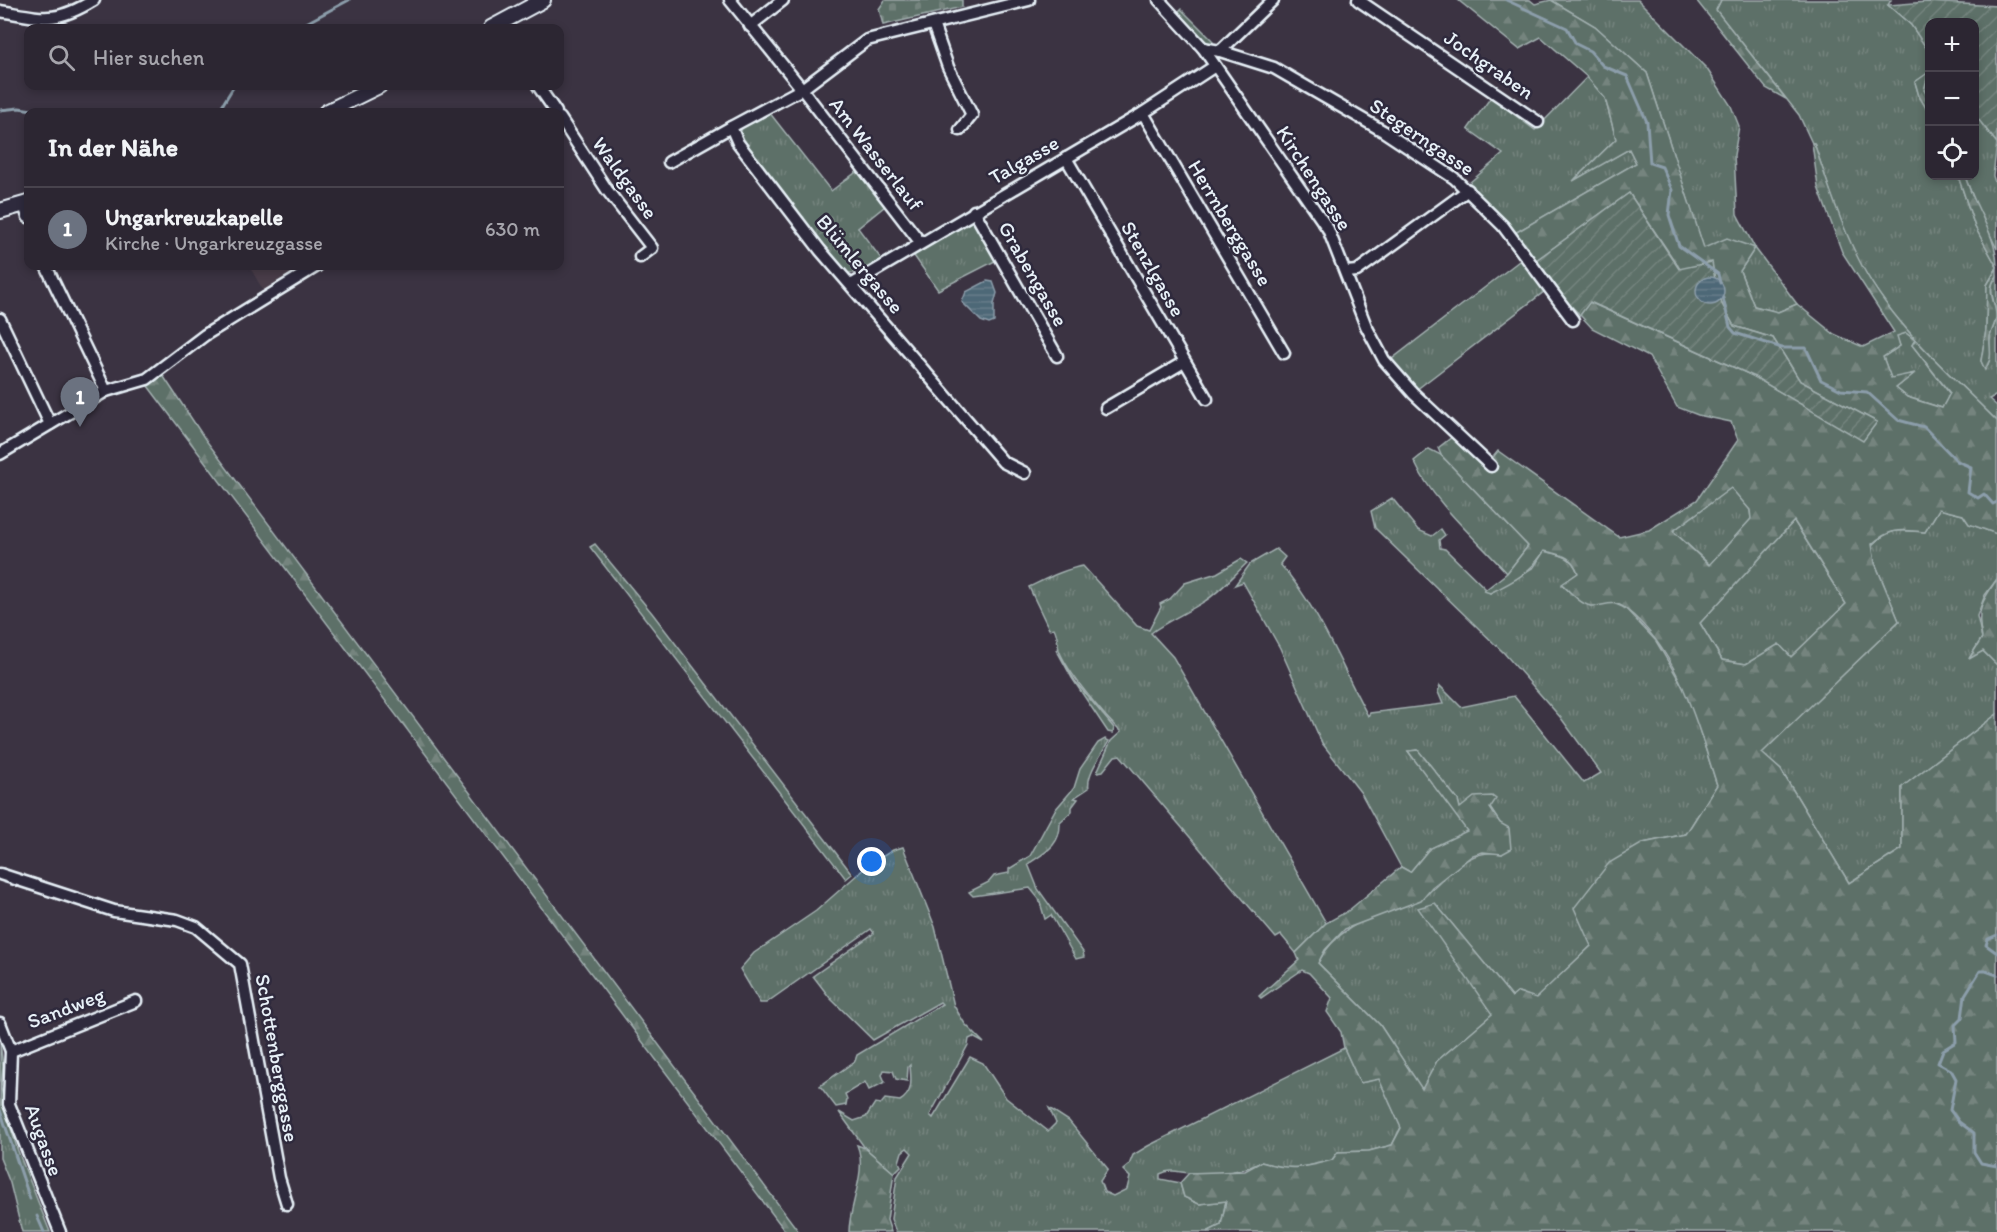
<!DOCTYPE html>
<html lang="de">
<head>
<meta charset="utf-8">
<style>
  body { margin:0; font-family:Itim,sans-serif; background:#38323e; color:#f1f3f6 }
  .controls { position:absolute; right:18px; top:18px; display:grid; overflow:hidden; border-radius:12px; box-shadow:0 3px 9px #0003 }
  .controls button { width:54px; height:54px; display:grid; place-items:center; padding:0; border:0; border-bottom:2px solid #48434d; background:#2c2632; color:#f1f3f6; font:30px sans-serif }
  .you { position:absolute; left:872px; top:862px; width:21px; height:21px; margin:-15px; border:4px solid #fff; border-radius:50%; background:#1a73e8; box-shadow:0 0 0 9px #1a73e833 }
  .badge { display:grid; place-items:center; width:39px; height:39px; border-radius:50%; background:#ff9aa2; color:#fff; font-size:20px; font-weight:700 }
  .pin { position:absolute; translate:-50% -50px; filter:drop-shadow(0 2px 3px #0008) }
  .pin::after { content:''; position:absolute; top:32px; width:21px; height:18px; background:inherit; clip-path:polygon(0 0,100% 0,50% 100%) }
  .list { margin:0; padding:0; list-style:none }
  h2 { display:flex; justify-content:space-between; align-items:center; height:78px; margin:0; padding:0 24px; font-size:26px }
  h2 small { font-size:20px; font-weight:400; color:#a6a5ac }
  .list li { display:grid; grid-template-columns:39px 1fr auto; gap:18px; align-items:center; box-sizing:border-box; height:84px; padding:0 24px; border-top:2px solid #48434d }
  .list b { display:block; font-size:22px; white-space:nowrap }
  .list p { margin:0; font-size:20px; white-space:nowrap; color:#a6a5ac }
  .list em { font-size:20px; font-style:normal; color:#a6a5ac }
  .icon { flex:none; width:33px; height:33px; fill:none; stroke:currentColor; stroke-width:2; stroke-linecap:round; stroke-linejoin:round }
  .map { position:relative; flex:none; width:1997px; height:1232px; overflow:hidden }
  .search { position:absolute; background:#2c2632; box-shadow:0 3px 9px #0003; left:24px; top:24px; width:540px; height:66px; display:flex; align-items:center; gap:15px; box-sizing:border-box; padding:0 21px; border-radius:12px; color:#a6a5ac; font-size:22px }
  .panel { position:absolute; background:#2c2632; box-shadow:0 3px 9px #0003; left:24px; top:108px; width:540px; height:162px; border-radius:12px }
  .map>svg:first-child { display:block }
  .built { fill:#493e49 }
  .grass { fill:url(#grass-tufts); stroke:#a2b0b0; stroke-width:1.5 }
  .forest { fill:url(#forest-firs); stroke:#a2b0b0; stroke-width:1.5; fill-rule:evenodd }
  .cemetery { fill:url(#cemetery-stones); stroke:#a2b0b0; stroke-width:1.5 }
  .garden { fill:url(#garden-furrows); stroke:#a2b0b0; stroke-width:1.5 }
  .water { fill:url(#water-rules); stroke:#8c9eab; stroke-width:1.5 }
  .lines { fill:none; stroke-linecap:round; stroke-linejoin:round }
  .stream { stroke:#8c9eab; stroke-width:3 }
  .minor-casing { stroke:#e8f1f8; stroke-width:15 }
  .tertiary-casing { stroke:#e8f1f8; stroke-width:18 }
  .minor { stroke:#2f2a3d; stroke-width:10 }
  .tertiary { stroke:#2f2a3d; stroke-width:14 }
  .labels { text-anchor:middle; stroke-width:5; stroke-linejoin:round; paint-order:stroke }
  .street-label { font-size:21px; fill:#e8f1f8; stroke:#2f2a3d }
</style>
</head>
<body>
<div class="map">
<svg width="1997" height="1232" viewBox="0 0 1997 1232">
  <defs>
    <pattern id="grass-tufts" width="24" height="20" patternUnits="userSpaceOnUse" patternTransform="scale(1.5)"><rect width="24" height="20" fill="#5d6f67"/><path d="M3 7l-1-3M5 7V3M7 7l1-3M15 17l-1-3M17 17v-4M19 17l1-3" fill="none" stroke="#74847e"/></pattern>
    <pattern id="forest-firs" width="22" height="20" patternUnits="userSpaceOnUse" patternTransform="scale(1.5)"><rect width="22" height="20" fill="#5d6f67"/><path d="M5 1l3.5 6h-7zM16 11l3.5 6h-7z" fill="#74847e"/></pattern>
    <pattern id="cemetery-stones" width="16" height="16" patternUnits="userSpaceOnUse" patternTransform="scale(1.5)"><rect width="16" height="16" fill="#5d6f67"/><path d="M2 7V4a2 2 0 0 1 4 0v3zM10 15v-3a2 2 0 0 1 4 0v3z" fill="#74847e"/></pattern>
    <pattern id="garden-furrows" width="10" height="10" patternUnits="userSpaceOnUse" patternTransform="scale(1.5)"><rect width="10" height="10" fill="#5d6f67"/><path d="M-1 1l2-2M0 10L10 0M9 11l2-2" fill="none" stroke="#74847e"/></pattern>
    <pattern id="water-rules" width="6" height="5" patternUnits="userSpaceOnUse" patternTransform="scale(1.5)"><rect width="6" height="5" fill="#4e6777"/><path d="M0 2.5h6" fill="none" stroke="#687d8b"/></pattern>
  </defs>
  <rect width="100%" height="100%" fill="#3b3342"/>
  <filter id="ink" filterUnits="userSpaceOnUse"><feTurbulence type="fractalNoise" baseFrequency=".0167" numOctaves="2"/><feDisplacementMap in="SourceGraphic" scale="12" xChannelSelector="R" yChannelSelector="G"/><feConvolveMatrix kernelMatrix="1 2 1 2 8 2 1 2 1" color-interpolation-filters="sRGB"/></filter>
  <g filter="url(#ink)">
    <polygon class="built" points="249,266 306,266 263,290"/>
    <g class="grass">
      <polygon points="1551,0 1638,0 1707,69 1731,106 1739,126 1734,155 1737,214 1755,248 1797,304 1778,312 1754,306 1740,271 1755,248 1704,249 1647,73 1595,26"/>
      <path d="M 1721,0 L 1891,0 L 1888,5 L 1911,25 L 1929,52 L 1929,99 L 1924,90 L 1929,73 L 1915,82 L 1919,96 L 1929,113 L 1930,176 L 1958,176 L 1975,227 L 1997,267 L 1987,285 L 1986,330 L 1981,361 L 1985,369 C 1994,354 1988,352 1990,337 C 1991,330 1996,324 1996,318 C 1997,302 1985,290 1997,276 L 1997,395 L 1989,399 L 1997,406 L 1997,421 C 1948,372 1890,322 1858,259 C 1839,222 1827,182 1814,143 L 1812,143 L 1799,115 L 1716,10 Z"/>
      <polygon points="1181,9 1213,41 1209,45 1197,40 1174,16"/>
      <polygon points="1587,77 1605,98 1616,139 1575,179 1629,149 1636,163 1515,233 1469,183 1503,154 1468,129 1491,97 1535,130"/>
      <polygon points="769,112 831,191 859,170 885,206 858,228 882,260 858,273 847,273 835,263 743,145 740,136 742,127"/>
      <polygon points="1975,115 1997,143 1993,176 1997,188 1997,249 1976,206 1965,176 1974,176"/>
      <polygon points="969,220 975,223 997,260 938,290 912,253"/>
      <polygon points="1523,258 1545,291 1416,390 1392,359"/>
      <polygon points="1906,333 1915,340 1912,345 1950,394 1942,408 1907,397 1896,388 1913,374 1891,379 1883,357 1900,346 1896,336"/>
      <path d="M 1429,449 L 1441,455 L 1528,546 L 1507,573 C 1477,540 1432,501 1414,461 Z"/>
      <polygon points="1731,487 1750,510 1751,519 1710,565 1673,531"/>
      <path d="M 1392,498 L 1418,530 L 1432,536 L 1441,529 L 1445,535 L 1439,540 L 1440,548 L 1445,549 L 1490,593 L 1534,567 L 1544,551 C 1561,555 1572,556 1578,573 L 1562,585 L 1582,602 L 1591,606 L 1611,602 L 1625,608 L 1656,641 L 1689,697 L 1717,785 L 1686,834 L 1643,843 L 1591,946 L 1536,999 L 1519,992 L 1512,997 L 1435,903 L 1493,1014 L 1437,1061 L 1422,1090 L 1380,1025 L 1318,963 C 1333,932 1363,919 1395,908 C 1403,906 1415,904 1421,899 C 1446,880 1466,846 1502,854 L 1500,823 L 1490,808 L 1460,808 L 1458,800 L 1418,750 L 1408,751 L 1468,831 L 1429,849 L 1410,872 L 1401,867 L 1361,793 L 1322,743 L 1280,648 L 1243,582 L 1235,585 L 1250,564 L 1276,549 L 1285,557 L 1280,564 C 1319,608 1340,664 1368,716 L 1370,713 L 1443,704 L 1438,692 L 1440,686 L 1461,707 L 1514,696 L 1584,783 L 1601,773 L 1561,718 L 1504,653 L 1375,528 L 1371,511 Z"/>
      <path d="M 1939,509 L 1963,515 L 1969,524 L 1997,534 L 1997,579 L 1985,595 L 1977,616 L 1982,638 L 1970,657 L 1983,651 L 1997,665 L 1997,714 L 1902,787 L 1902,849 L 1849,883 L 1781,770 L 1761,753 L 1899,621 L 1875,563 L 1872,545 C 1891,527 1900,530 1925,532 Z"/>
      <polygon points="1794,521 1846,604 1791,657 1779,645 1746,664 1722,660 1700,623"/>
      <polygon points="595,544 652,613 852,874 846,879 590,547"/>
      <path d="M 1241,559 L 1247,563 C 1233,576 1221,591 1205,601 C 1187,613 1168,620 1151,633 L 1173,657 L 1326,923 L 1296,953 L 1281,935 L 1276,938 L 1120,755 L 1115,756 L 1103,771 L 1097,772 L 1111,741 L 1121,732 C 1104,716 1067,672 1059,650 C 1057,642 1058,635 1054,628 L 1049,629 L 1029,587 C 1046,579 1065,569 1083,566 L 1137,626 L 1149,630 L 1161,607 L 1160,604 L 1170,599 L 1185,583 L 1217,573 Z"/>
      <polygon points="1056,649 1075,681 1114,728 1113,733 1108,732 1072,678"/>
      <path d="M 1105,739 L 1109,741 C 1102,754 1086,774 1089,788 L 1074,798 L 1078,799 L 1072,807 L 1072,811 L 1060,822 C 1061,846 1044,853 1028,864 L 1038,889 L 1083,952 L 1084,957 L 1076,959 L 1051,915 L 1045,919 L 1039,899 L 1030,888 L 973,896 L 969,892 L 989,882 L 994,876 L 1009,873 L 1009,869 L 1030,856 L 1055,810 L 1074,788 L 1080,769 L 1098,743 Z"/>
      <path d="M 903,847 L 935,927 L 954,1006 L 965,1024 L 984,1043 L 973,1037 L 969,1039 L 968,1045 L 930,1115 L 933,1118 L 970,1057 L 983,1063 L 1006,1098 L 1048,1131 L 1056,1123 L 1049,1108 L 1069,1121 L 1108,1169 L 1100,1181 L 1104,1192 L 1113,1196 L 1127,1189 L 1130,1177 L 1123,1170 L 1129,1165 L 1133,1155 L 1148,1146 L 1344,1048 L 1360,1083 L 1379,1079 L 1401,1127 L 1392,1145 L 1369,1151 L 1338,1152 L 1332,1160 C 1302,1168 1292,1171 1261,1162 C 1240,1174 1216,1173 1192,1173 C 1180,1173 1173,1168 1160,1174 L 1160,1179 L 1180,1183 L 1184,1197 L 1199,1204 L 1226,1201 L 1221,1225 L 1207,1232 L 896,1232 L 891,1219 L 897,1177 L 912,1153 L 907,1148 L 902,1152 L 899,1162 L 901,1166 L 894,1173 L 865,1148 L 839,1112 L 854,1121 L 866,1117 L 875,1103 L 881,1104 L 885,1099 L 900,1101 C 914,1092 911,1080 910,1065 L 908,1067 L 907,1081 L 896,1079 L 893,1071 L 884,1070 L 882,1075 L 885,1082 L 869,1090 L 865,1082 L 845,1094 L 847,1099 L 846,1105 L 836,1107 L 820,1086 L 855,1061 L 857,1055 L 942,1004 L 940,1002 L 873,1040 L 830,998 L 813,976 L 874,933 L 871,929 L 766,1003 L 760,1003 L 740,969 L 754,953 L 816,911 L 867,866 L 893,850 Z"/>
      <polygon points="0,1042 3,1067 1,1088 7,1116 18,1151 50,1232 22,1232 10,1183 0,1158"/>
    </g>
    <g class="forest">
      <path d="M 1458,0 L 1530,0 L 1535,4 L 1551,0 L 1595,26 L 1647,73 L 1704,248 L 1727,238 L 1755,248 L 1740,271 L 1754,306 L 1778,312 L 1797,304 L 1834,334 L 1863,347 L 1894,332 L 1842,252 L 1818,187 L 1812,143 L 1814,143 C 1827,182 1840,222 1858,258 C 1889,322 1948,372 1997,421 L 1997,534 L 1969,524 L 1963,515 L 1939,509 L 1925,532 C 1900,530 1892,527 1872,544 L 1875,563 L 1899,621 L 1762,753 L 1781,770 L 1849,883 L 1902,849 L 1902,787 L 1997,714 L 1997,1232 L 1207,1232 L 1221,1225 L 1226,1201 L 1199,1204 L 1184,1197 L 1180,1183 L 1189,1173 L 1245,1171 L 1261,1162 C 1292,1171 1302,1168 1332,1160 L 1338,1152 L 1369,1151 L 1392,1145 L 1401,1128 L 1379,1079 L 1360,1083 L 1344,1048 L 1341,1032 L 1327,1012 L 1332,998 L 1309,973 L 1302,970 L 1261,998 L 1259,996 L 1299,960 L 1296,953 L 1326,923 L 1348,911 L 1401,867 L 1410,872 L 1429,849 L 1467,831 L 1408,751 L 1418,750 L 1458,800 L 1460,808 L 1474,797 L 1492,796 L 1496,799 L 1490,808 L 1500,823 L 1509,828 L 1511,849 L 1502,854 L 1483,852 L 1473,855 L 1432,887 L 1421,900 L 1345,929 L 1325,950 L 1318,963 L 1380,1025 L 1422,1089 L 1437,1061 L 1492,1014 L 1418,908 L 1435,903 L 1512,997 L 1518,992 L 1536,998 L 1591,946 L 1574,908 L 1609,863 L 1643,843 L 1686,834 L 1717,785 C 1697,723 1679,651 1626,609 C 1613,598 1604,607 1591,606 C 1580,604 1570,592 1562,584 L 1578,573 C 1572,555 1561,555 1544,551 C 1531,573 1512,582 1490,593 L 1484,591 L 1507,573 L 1528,546 L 1441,455 L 1438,448 L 1452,437 L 1485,467 L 1498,451 L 1619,537 L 1649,530 L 1697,500 L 1738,440 L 1731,422 L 1698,415 L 1677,407 L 1649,357 L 1592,328 L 1580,315 L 1589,302 L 1753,376 L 1863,440 L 1877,422 L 1800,381 L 1773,338 L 1734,326 L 1718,297 L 1680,269 L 1629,193 L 1535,261 L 1515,233 L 1636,163 L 1629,149 L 1573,181 L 1616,139 L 1605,98 L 1587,77 L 1541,37 L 1519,49 ZM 1906,333 L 1915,340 L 1912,345 L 1950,393 L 1942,408 L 1907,397 L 1896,388 L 1915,373 L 1891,378 L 1883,357 L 1900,346 L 1897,336 ZM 1731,488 L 1750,510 L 1751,519 L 1709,565 L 1673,531 ZM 1794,521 L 1846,604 L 1791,657 L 1779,644 L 1746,664 L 1722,660 L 1700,623 Z"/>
      <polygon points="1696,0 1721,0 1716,10 1786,99 1766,88"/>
      <polygon points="1929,72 1924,90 1929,99 1929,113 1919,96 1915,82"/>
      <path d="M 1958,176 L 1965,176 C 1974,207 1997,235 1997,267 L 1975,227 Z"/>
      <path d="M 1997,268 L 1997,276 C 1984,290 1997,303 1996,318 C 1995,324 1991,331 1990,337 C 1989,353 1994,354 1985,370 L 1981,361 L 1986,330 L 1987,285 Z"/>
      <polygon points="162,374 205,439 799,1232 786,1232 148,386"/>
      <path d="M 1997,579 L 1997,665 L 1983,651 L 1969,659 L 1982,638 C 1976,610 1981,602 1997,579 Z"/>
      <path d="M 857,1145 L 865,1148 L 894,1173 L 887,1220 L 891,1232 L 849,1232 C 849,1205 868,1170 857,1145 Z"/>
    </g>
    <polygon class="cemetery" points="885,0 962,0 962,7 883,25 879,9"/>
    <g class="garden">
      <polygon points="1927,2 1997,6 1997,143 1975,115 1974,22 1930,22 1929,52 1911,25 1888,5"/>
      <polygon points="1629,193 1679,269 1712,262 1718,297 1734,326 1773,338 1800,381 1877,422 1863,441 1753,376 1590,302 1580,315 1554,288 1535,261"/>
    </g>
    <g class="water">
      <circle cx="1710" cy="291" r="14"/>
      <polygon points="987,281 993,282 997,293 994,304 994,322 989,324 981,321 962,302 966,292"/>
    </g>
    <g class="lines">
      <g class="stream">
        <polyline points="1506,0 1567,28 1576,44 1590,51 1603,66 1627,76 1647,122 1650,163 1662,167 1672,190 1669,215 1679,246 1718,274 1720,283"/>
        <polyline points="297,28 349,0"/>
        <polyline points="0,110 19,108 46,112"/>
        <polyline points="218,112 234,86"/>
        <polyline points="1723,298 1730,327 1735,333 1782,348 1806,348 1821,380 1841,390 1867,392 1898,420 1924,427 1957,461 1971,467 1968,492 1978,498 1984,494 1993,504 1997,502"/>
        <polyline points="1997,935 1988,939 1986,945 1997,953"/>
        <polyline points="1997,975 1986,971 1980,971 1965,995 1962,1018 1955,1025 1956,1042 1943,1050 1938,1063 1951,1070 1956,1079 1950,1110 1959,1122 1974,1133 1974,1152 1981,1163 1997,1166"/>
        <polyline points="0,1110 30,1199"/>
        <polyline points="37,1216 44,1232"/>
      </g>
      <defs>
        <g id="minor">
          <polyline points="730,0 802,89 867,40 1029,0"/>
          <polyline points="1159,0 1203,48 1328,229 1366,326 1384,360 1413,393 1491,466"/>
          <polyline points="1358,0 1538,122"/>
          <path d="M 0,11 C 43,18 55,24 94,0"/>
          <polyline points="933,24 948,67 972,115 960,130"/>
          <polyline points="750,26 783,0"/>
          <polyline points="1203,48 1220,51 1274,68 1383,131 1454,178 1503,226 1573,320"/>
          <polyline points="1220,51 1273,0"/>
          <polyline points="538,86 556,112"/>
          <polyline points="1143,113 1284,353"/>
          <polyline points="560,118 607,190 652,248 640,257"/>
          <polyline points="1066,158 1207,399"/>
          <polyline points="669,162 731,127"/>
          <polyline points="24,205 28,217"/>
          <polyline points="974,211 1057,356"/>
          <polyline points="920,242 802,89 731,127 738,143 820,250 1003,462 1025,473"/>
          <polyline points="46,266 106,391"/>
          <polyline points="1347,272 1357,271 1468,190"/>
          <polyline points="851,285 1143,113 1215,66"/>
          <polyline points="0,319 50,424"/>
          <polyline points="1106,408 1184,362"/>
          <polyline points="0,454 106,391 147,379 205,335 317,266"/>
          <polyline points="0,874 114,911 177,920 196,927 240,964 279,1178 287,1204"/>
          <polyline points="0,1023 11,1051 9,1104 60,1232"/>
          <polyline points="11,1051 136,1001"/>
        </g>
        <g id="tertiary">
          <polyline points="491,28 543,0"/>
          <polyline points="326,112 379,86"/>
          <polyline points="0,211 28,203"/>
        </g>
      </defs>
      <use href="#minor" class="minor-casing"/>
      <use href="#tertiary" class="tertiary-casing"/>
      <use href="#minor" class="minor"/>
      <use href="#tertiary" class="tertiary"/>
    </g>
  </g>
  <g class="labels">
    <g class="street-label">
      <text transform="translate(1489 65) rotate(35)" y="7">Jochgraben</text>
      <text transform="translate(1422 137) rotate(34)" y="7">Stegerngasse</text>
      <text transform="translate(876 154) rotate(52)" y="7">Am Wasserlauf</text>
      <text transform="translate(1024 160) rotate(-30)" y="7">Talgasse</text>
      <text transform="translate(625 178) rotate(54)" y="7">Waldgasse</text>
      <text transform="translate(1314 178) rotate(57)" y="7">Kirchengasse</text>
      <text transform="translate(1230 223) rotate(59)" y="7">Herrnberggasse</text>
      <text transform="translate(860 264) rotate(50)" y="7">Blümlergasse</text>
      <text transform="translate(1153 269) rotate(60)" y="7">Stenzlgasse</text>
      <text transform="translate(1033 274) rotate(60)" y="7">Grabengasse</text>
      <text transform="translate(66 1008) rotate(-21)" y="7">Sandweg</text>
      <text transform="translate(277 1058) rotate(80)" y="7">Schottenberggasse</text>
      <text transform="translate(44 1140) rotate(70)" y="7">Augasse</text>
    </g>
  </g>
</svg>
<div class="controls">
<button>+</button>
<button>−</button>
<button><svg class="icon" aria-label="locate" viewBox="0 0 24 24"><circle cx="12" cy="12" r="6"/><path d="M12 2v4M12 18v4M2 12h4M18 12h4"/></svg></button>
</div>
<div class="you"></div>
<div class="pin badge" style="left:80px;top:427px;background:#6b7280">1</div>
<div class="search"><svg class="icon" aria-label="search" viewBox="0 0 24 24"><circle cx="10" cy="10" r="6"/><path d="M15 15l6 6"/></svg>Hier suchen</div>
<section class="panel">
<h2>In der Nähe<small></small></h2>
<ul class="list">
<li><span class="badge" style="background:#6b7280">1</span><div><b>Ungarkreuzkapelle</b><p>Kirche · Ungarkreuzgasse</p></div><em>630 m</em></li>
</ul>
</section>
</div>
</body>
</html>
